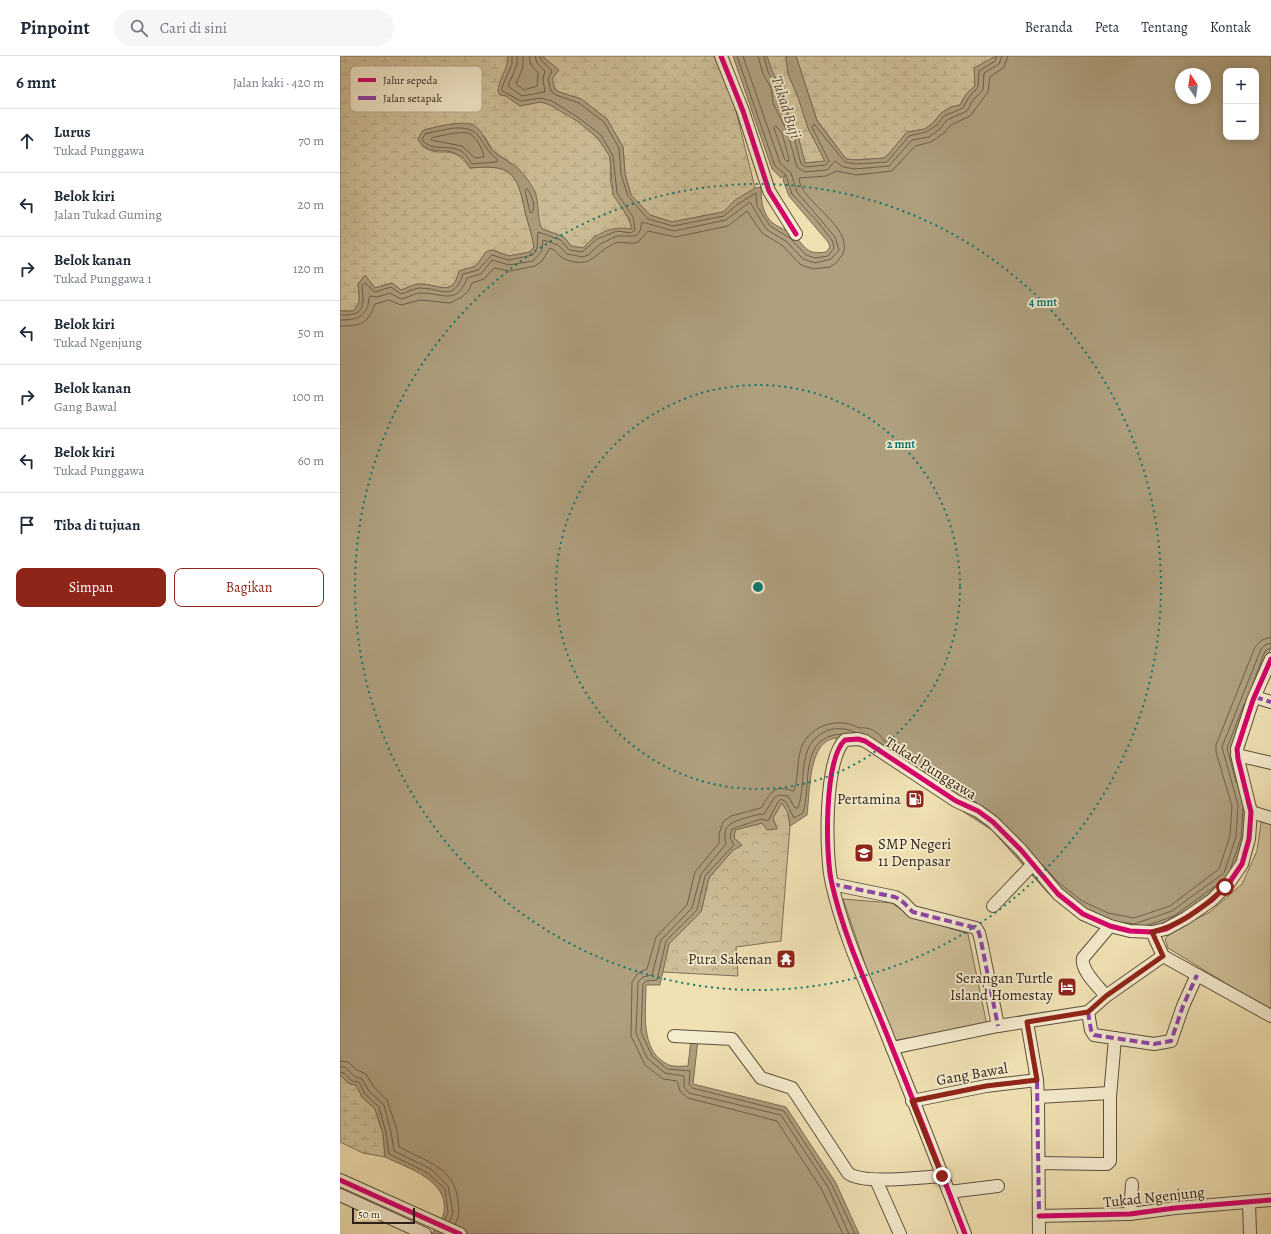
<!DOCTYPE html>
<html lang="id">
<head>
<meta charset="utf-8">
<style>
  body { margin:0; font-family:Alegreya,serif; background:#f6f6f7; color:#1f2937 }
  .controls { position:absolute; right:12px; top:12px; display:grid; overflow:hidden; border-radius:8px; box-shadow:0 2px 10px #0003 }
  .controls button { width:36px; height:36px; display:grid; place-items:center; padding:0; border:0; border-bottom:1px solid #e0e1e3; background:#fff; color:#1f2937; font:20px sans-serif }
  .compass { position:absolute; left:835px; top:12px; width:36px; height:36px; border-radius:50%; background:#fff; box-shadow:0 2px 10px #0003; rotate:347deg }
  .scale { position:absolute; left:12px; bottom:10px; width:63px; box-sizing:border-box; padding-left:4px; border:2px solid #2f1f18; border-top:0; font-size:11px; line-height:14px; white-space:nowrap; color:#2f1f18; -webkit-text-stroke:3px #f5ecce; paint-order:stroke }
  .stop { position:absolute; width:12px; height:12px; margin:-9px; border:3px solid #8f2418; border-radius:50%; background:#fff }
  .stop.end { background:#8f2418; border-color:#fff; box-shadow:0 1px 4px #0008 }
  .list { margin:0; padding:0; list-style:none }
  h2 { display:flex; justify-content:space-between; align-items:center; height:52px; margin:0; padding:0 16px; font-size:17px }
  h2 small { font-size:13px; font-weight:400; color:#747a83 }
  .list li { display:grid; grid-template-columns:26px 1fr auto; gap:12px; align-items:center; box-sizing:border-box; height:64px; padding:0 16px; border-top:1px solid #e0e1e3 }
  .list b { display:block; font-size:15px; white-space:nowrap }
  .list p { margin:0; font-size:13px; white-space:nowrap; color:#747a83 }
  .list em { font-size:13px; font-style:normal; color:#747a83 }
  .actions { display:flex; gap:8px; padding:12px 16px }
  .actions a { flex:1; padding:9px 0; border:1px solid #8f2418; border-radius:8px; text-align:center; font-size:14px; color:#8f2418 }
  .actions .main { background:#8f2418; color:#fff }
  .icon { flex:none; width:22px; height:22px; fill:none; stroke:currentColor; stroke-width:2; stroke-linecap:round; stroke-linejoin:round }
  .map { position:relative; flex:none; width:931px; height:1178px; overflow:hidden }
  header { display:flex; align-items:center; gap:24px; box-sizing:border-box; height:56px; padding:0 20px; background:#fff; border-bottom:1px solid #e0e1e3 }
  header strong { font-size:19px }
  nav { display:flex; gap:22px; margin-inline-start:auto; font-size:14px }
  .search { width:280px; height:36px; background:#f6f6f7; display:flex; align-items:center; gap:10px; box-sizing:border-box; padding:0 14px; border-radius:22px; color:#747a83; font-size:15px }
  main { display:flex }
  aside { flex:1; background:#fff }
  .map>svg:first-child { display:block }
  .forest { fill:url(#forest-crowns); stroke:#7f7058 }
  .wetland { fill:url(#wetland-marsh); stroke:#7f7058 }
  .park { fill:#cfc099; stroke:#7f7058 }
  .water { fill:#ae9f7e; stroke:#7b6c55; fill-rule:evenodd }
  .lines { fill:none; stroke-linecap:round; stroke-linejoin:round }
  .shore { stroke:#6e5f4b; stroke-width:1 }
  .minor-casing { stroke:#5f503f; stroke-width:14 }
  .minor { stroke:#f5ecce; stroke-width:12 }
  .quiet { stroke:#8e44ad; stroke-width:4; stroke-dasharray:8 4; stroke-linecap:butt }
  .cycleway-casing { stroke:#f5ecce; stroke-width:8 }
  .cycleway { stroke:#d6006c; stroke-width:5 }
  .route { stroke:#8f2418; stroke-width:5 }
  .ring { fill:none; stroke:#0f766e; stroke-width:2; stroke-dasharray:2 4 }
  .labels { text-anchor:middle; stroke-width:3.5; stroke-linejoin:round; paint-order:stroke }
  .street-label { font-size:15px; fill:#2f1f18; stroke:#f5ecce }
  .poi-label { font-size:15px; fill:#2f1f18; stroke:#f5ecce; text-anchor:end }
  .water-label { font-size:16px; font-style:italic; fill:#5b4c3c; stroke:#f5ecce }
  .key { fill:#f5ecce; stroke:#baae97; stroke-width:1 }
  .key-label { font-size:11px; fill:#2f1f18 }
  .centre { fill:#0f766e; stroke:#f5ecce; stroke-width:2 }
  .ring-label { font-size:12px; text-anchor:middle; font-weight:bold; fill:#0f766e; stroke:#f5ecce; stroke-width:3.5; stroke-linejoin:round; paint-order:stroke }
</style>
</head>
<body>
<header>
<strong>Pinpoint</strong>
<div class="search"><svg class="icon" aria-label="search" viewBox="0 0 24 24"><circle cx="10" cy="10" r="6"/><path d="M15 15l6 6"/></svg>Cari di sini</div>
<nav><a>Beranda</a><a>Peta</a><a>Tentang</a><a>Kontak</a></nav>
</header>
<main>
<aside>
<h2>6 mnt<small>Jalan kaki · 420 m</small></h2>
<ul class="list">
<li><svg class="icon" aria-label="ahead" viewBox="0 0 24 24"><path d="M12 20V5M6 11l6-6 6 6"/></svg><div><b>Lurus</b><p>Tukad Punggawa</p></div><em>70 m</em></li>
<li><svg class="icon" aria-label="left" viewBox="0 0 24 24"><path d="M17 20v-9H6M10 6l-5 5 5 5"/></svg><div><b>Belok kiri</b><p>Jalan Tukad Guming</p></div><em>20 m</em></li>
<li><svg class="icon" aria-label="right" viewBox="0 0 24 24"><path d="M7 20v-9h11M14 6l5 5-5 5"/></svg><div><b>Belok kanan</b><p>Tukad Punggawa 1</p></div><em>120 m</em></li>
<li><svg class="icon" aria-label="left" viewBox="0 0 24 24"><path d="M17 20v-9H6M10 6l-5 5 5 5"/></svg><div><b>Belok kiri</b><p>Tukad Ngenjung</p></div><em>50 m</em></li>
<li><svg class="icon" aria-label="right" viewBox="0 0 24 24"><path d="M7 20v-9h11M14 6l5 5-5 5"/></svg><div><b>Belok kanan</b><p>Gang Bawal</p></div><em>100 m</em></li>
<li><svg class="icon" aria-label="left" viewBox="0 0 24 24"><path d="M17 20v-9H6M10 6l-5 5 5 5"/></svg><div><b>Belok kiri</b><p>Tukad Punggawa</p></div><em>60 m</em></li>
<li><svg class="icon" aria-label="arrive" viewBox="0 0 24 24"><path d="M6 21V4h12l-3 4 3 4H6"/></svg><div><b>Tiba di tujuan</b></div></li>
</ul>
<div class="actions"><a class="main">Simpan</a><a>Bagikan</a></div>
</aside>
<div class="map">
<svg width="931" height="1178" viewBox="0 0 931 1178">
  <defs>
    <pattern id="forest-crowns" width="20" height="18" patternUnits="userSpaceOnUse"><rect width="20" height="18" fill="#cfc099"/><path d="M2 6a3 3 0 1 1 6 0M12 15a3 3 0 1 1 6 0" fill="none" stroke="#b2a583"/></pattern>
    <pattern id="wetland-marsh" width="20" height="14" patternUnits="userSpaceOnUse"><rect width="20" height="14" fill="#cfc099"/><path d="M1 5h8M5 5V1M11 12h8M15 12V8" fill="none" stroke="#b2a583"/></pattern>
  </defs>
  <rect width="100%" height="100%" fill="#f0e1b3"/>
  <filter id="stains"><feTurbulence type="fractalNoise" baseFrequency=".005" numOctaves="4"/><feColorMatrix values="0 0 0 0 .2 0 0 0 0 .09 0 0 0 0 .02 0 0 0 .5 -.17"/></filter>
  <radialGradient id="worn" r=".72"><stop offset=".6" stop-color="#630" stop-opacity="0"/><stop offset="1" stop-color="#630" stop-opacity=".3"/></radialGradient>
  <polygon class="forest" points="442,746 448,757 450,770 441,885 396,891 398,920 322,916 329,888 361,856 369,822 392,795 402,789 394,782 395,774 422,767 437,773 433,762"/>
  <g class="wetland">
    <path d="M 0,0 L 168,0 L 168,7 L 158,35 L 160,39 L 166,40 L 180,50 C 186,49 194,46 201,46 C 219,47 263,82 269,99 C 272,109 269,120 271,129 C 276,146 288,157 292,173 L 255,180 L 243,192 L 231,190 L 224,181 L 202,173 L 198,165 L 194,135 L 186,122 L 175,110 L 153,95 L 145,81 L 129,68 L 113,68 L 87,73 L 81,89 C 100,105 111,84 130,112 C 171,108 177,116 185,155 C 188,168 192,178 194,191 L 190,196 L 169,200 L 152,194 L 146,196 L 136,210 L 119,215 C 113,242 100,228 79,228 C 74,228 67,232 61,234 L 52,227 L 35,232 L 25,219 L 18,228 C 19,239 22,247 13,255 L 0,255 Z"/>
    <polygon points="202,0 374,0 394,47 415,132 395,145 383,156 332,166 310,159 291,139 285,118 283,91 267,63 241,43 219,36 215,33 212,23 218,14"/>
    <polygon points="427,0 446,0 448,18 458,41 468,72 485,105 465,107 456,72 444,51 439,29 432,15"/>
    <polygon points="456,0 656,0 635,12 635,30 626,38 620,49 611,51 601,57 594,66 585,73 567,76 545,102 516,104 506,103 477,64"/>
    <polygon points="0,1019 10,1028 16,1029 22,1041 35,1053 43,1078 45,1101 23,1097 0,1086"/>
  </g>
  <g class="park">
    <polygon points="922,760 931,764 931,955 828,892 825,883 832,875 870,856 902,828 917,795"/>
    <polygon points="503,843 552,847 569,859 628,878 647,969 551,985"/>
  </g>
  <path class="water" d="M 168,0 L 202,0 L 219,14 L 212,23 L 215,33 L 219,36 L 241,43 L 267,63 L 283,91 L 285,118 L 291,139 L 310,159 L 332,166 L 383,156 L 395,144 L 415,132 L 421,131 C 421,144 422,159 434,168 C 440,172 447,174 453,179 C 467,191 465,199 486,196 L 490,191 L 488,186 L 449,140 L 443,124 L 445,119 L 441,122 L 432,113 L 393,0 L 427,0 L 432,15 L 439,29 L 444,51 L 456,72 L 465,107 L 485,105 L 468,72 L 458,41 L 448,18 L 446,0 L 456,0 L 477,65 L 506,103 L 516,104 L 545,102 L 567,76 L 585,73 L 594,66 L 601,57 L 611,51 L 620,49 L 626,38 L 635,30 L 634,12 L 656,0 L 931,0 L 931,592 L 891,692 L 907,748 L 905,782 L 892,822 L 836,863 L 795,877 L 734,858 L 708,837 L 652,774 L 530,696 L 524,687 L 521,690 C 468,660 471,725 467,759 L 450,770 L 448,757 L 442,747 L 433,762 L 437,773 L 427,774 L 422,767 L 395,774 L 394,782 L 402,789 L 392,795 L 369,822 L 361,856 L 329,888 L 320,929 L 306,929 C 306,955 299,996 329,1009 C 334,1011 342,1010 348,1010 L 351,983 L 358,984 L 353,1028 L 446,1051 L 496,1127 L 519,1178 L 92,1178 C 95,1172 103,1163 104,1156 C 109,1124 67,1112 45,1101 L 43,1078 L 35,1053 L 22,1041 L 16,1029 L 10,1028 L 0,1019 L 0,255 L 13,255 C 22,247 19,239 18,228 L 25,219 L 35,232 L 52,227 L 61,234 C 67,232 74,228 79,228 C 100,228 113,242 119,215 L 136,210 L 146,196 L 152,194 L 169,200 L 190,196 L 194,191 C 192,178 188,168 185,155 C 177,116 171,108 130,112 C 127,108 125,102 120,100 C 105,89 91,102 78,84 L 82,75 C 93,71 120,65 131,68 C 142,72 144,83 150,91 C 156,100 167,104 175,110 C 183,116 189,125 194,134 C 200,146 196,160 202,173 L 224,181 L 231,190 L 243,192 C 258,176 270,170 292,173 L 289,162 L 273,139 L 270,101 L 258,82 L 237,65 L 210,49 L 201,46 L 180,50 L 166,40 L 160,39 L 158,35 C 159,22 168,13 168,0 ZM 886,15 L 916,15 L 916,81 L 886,81 ZM 841,18 L 865,18 L 865,42 L 841,42 Z"/>
  <g class="lines">
    <g class="shore">
      <polyline points="177,0 177,9 168,30 182,40 205,36 203,23 205,15 197,7 195,0"/>
      <polyline points="183,0 183,11 176,28 184,34 197,30 198,17 191,9 189,0"/>
      <polyline points="200,0 201,4 212,15 208,23 211,35 216,39 239,47 264,66 279,92 281,118 288,140 308,163 333,170 384,160 398,148 416,137 417,150 430,170 450,182 466,199 475,202 488,200 494,192 492,184 477,165 452,138 446,119 435,110 397,0"/>
      <polyline points="418,0 423,18 431,32 433,47 447,75 457,111 465,116 487,114 495,105 503,111 515,113 549,110 572,84 589,81 600,73 607,64 627,55 633,44 643,34 644,17 659,8 662,0"/>
      <polyline points="424,0 428,16 436,30 441,52 452,73 461,108 466,111 485,109 489,105 472,71 474,68 505,106 516,108 547,106 569,80 586,76 597,69 604,60 623,52 629,41 638,31 639,15 655,5 657,0"/>
      <polygon points="436,70 442,77 449,103 448,106 445,104 434,72"/>
      <path d="M 114,72 C 146,71 136,87 157,103 L 157,106 L 132,108 C 129,104 126,98 121,95 C 109,88 92,96 82,84 L 85,78 Z"/>
      <path d="M 115,77 C 119,77 124,76 128,77 C 136,79 143,94 144,101 L 135,102 L 122,90 L 91,84 L 92,82 Z"/>
      <path d="M 187,133 C 192,138 196,151 192,157 L 190,156 L 185,135 Z"/>
      <path d="M 0,259 C 25,260 24,251 22,230 L 25,227 L 35,236 L 51,231 L 61,238 C 67,236 73,233 79,232 C 102,232 113,247 123,218 L 138,214 L 152,199 L 169,204 L 193,199 L 197,192 L 198,176 L 221,184 L 229,194 L 242,196 L 257,183 L 277,175 L 291,177 L 295,174 L 293,161 L 277,137 L 273,100 L 261,79 L 239,62 L 212,45 L 201,42 L 181,45 L 162,35 L 162,31 L 172,8 L 172,0"/>
      <path d="M 0,264 C 13,264 24,263 28,249 C 29,245 28,243 30,240 L 37,241 L 50,237 L 61,243 C 67,242 73,238 79,237 C 101,236 117,251 127,222 L 141,218 L 152,204 L 169,209 L 193,205 L 202,195 L 203,184 L 218,189 L 227,198 L 243,201 L 248,199 L 260,188 L 277,180 L 296,180 L 300,175 L 302,166 L 334,175 L 386,164 L 410,146 L 426,173 L 447,186 L 463,203 L 475,207 L 491,203 L 499,194 L 495,181 L 457,136 L 451,117 L 440,107 L 403,0"/>
      <path d="M 0,270 C 21,270 28,268 35,248 L 49,244 L 61,249 L 80,244 L 110,247 L 122,241 L 129,234 L 132,227 L 144,223 L 154,212 L 170,215 L 195,210 L 202,205 L 210,192 C 217,194 219,202 227,204 C 253,213 255,195 276,187 C 283,185 291,189 298,186 L 308,175 L 335,181 L 388,170 L 407,155 L 422,177 L 443,190 L 461,209 L 474,213 L 490,211 L 496,207 L 503,198 C 514,170 459,145 459,122 L 486,120 L 497,115 L 516,119 L 552,115 L 575,90 L 591,86 L 604,77 L 611,69 L 630,60 L 648,36 L 650,21 L 664,11 L 668,0"/>
      <polyline points="912,630 925,595 931,592"/>
      <path d="M 503,678 C 458,679 472,728 463,757 L 454,762 L 446,746 L 441,743 L 438,746 L 428,765 L 421,763 L 392,773 L 390,782 L 394,789 L 365,820 L 357,854 L 326,885 L 317,924 L 306,925 L 303,928 L 301,976 L 312,1000 L 327,1013 L 350,1015 L 349,1028 L 352,1032 L 444,1055 L 492,1129 L 515,1178"/>
      <polyline points="896,726 887,692 904,648"/>
      <polyline points="703,809 718,826 742,845 768,857 794,862 830,850 879,813 890,780 892,750 876,696 876,689 915,591 922,584 931,581"/>
      <polyline points="891,811 901,782 903,752"/>
      <polyline points="782,866 794,868 832,855 884,817 896,781 898,749 882,691 921,593 925,589 931,587"/>
      <polyline points="808,869 834,860 878,828"/>
      <path d="M 0,1005 L 8,1006 L 17,1014 L 26,1018 L 34,1031 L 47,1044 L 57,1074 L 59,1091 C 85,1105 114,1111 118,1144 C 119,1154 120,1160 115,1168"/>
      <polyline points="0,1011 5,1011 14,1020 22,1023 29,1035 44,1049 51,1076 54,1095 91,1113 108,1130 113,1157 109,1166"/>
      <polyline points="0,1016 4,1017 12,1025 19,1026 25,1038 39,1051 46,1077 49,1098 88,1117 105,1133 108,1156 105,1164"/>
      <path d="M 503,1178 L 482,1134 L 437,1065 L 348,1042 L 340,1035 L 337,1025 L 323,1023 L 305,1009 L 291,980 L 292,926 L 298,917 L 307,913 L 316,881 L 347,849 L 355,816 L 379,787 L 379,778 L 383,766 L 391,760 L 421,752 C 427,743 432,730 445,733 C 449,733 451,735 454,735 C 458,723 457,709 460,696 C 466,671 496,660 517,671 C 521,673 522,671 526,672 C 535,673 543,681 547,689 L 637,747"/>
      <path d="M 509,1178 L 488,1131 L 441,1059 L 349,1037 L 344,1031 L 344,1020 L 325,1017 L 307,1002 L 296,977 L 298,926 L 303,921 L 312,919 L 321,884 L 352,852 L 361,818 L 386,788 C 382,770 389,767 405,762 C 412,760 418,758 424,758 L 434,742 L 439,739 L 448,740 L 455,752 L 458,752 C 467,727 456,690 484,676 C 494,671 505,672 515,676"/>
    </g>
    <defs>
      <g id="minor">
        <polyline points="381,0 403,55 429,135 456,178"/>
        <polyline points="915,641 931,646"/>
        <polyline points="897,699 931,707"/>
        <polyline points="911,756 931,762"/>
        <path d="M 492,828 L 555,841 C 564,845 566,850 573,856 L 636,872 L 639,877 L 641,885 L 658,970"/>
        <polyline points="653,850 693,808"/>
        <polyline points="812,876 823,900 931,960"/>
        <path d="M 766,940 C 759,931 740,914 743,902 L 770,870"/>
        <polyline points="748,956 751,974 754,979 814,988 831,985 843,950 857,919"/>
        <polyline points="687,966 697,1024 698,1041 699,1178"/>
        <path d="M 334,980 L 392,983 L 421,1022 L 452,1032 L 508,1117 C 523,1129 581,1121 602,1120"/>
        <polyline points="552,992 658,970 748,956 766,940 823,900"/>
        <polyline points="698,1041 770,1037"/>
        <polyline points="572,1045 646,1030 697,1024"/>
        <polyline points="699,1107 761,1108 767,1108 770,1105 770,1041 775,982"/>
        <polyline points="0,1124 120,1178"/>
        <polyline points="536,1124 560,1178"/>
        <polyline points="609,1136 658,1130"/>
        <polyline points="0,1139 85,1178"/>
        <polyline points="909,1146 910,1178"/>
        <polyline points="790,1158 792,1128"/>
        <polyline points="699,1160 790,1158 835,1152 931,1144"/>
        <path d="M 625,1178 C 600,1113 575,1048 549,984 C 529,933 504,882 492,828 C 485,800 484,703 505,684 L 518,683 L 525,685 L 616,745 L 638,755 L 653,766 L 681,794 L 718,838 L 743,858 L 770,870 L 790,875 L 812,876 L 826,873 L 846,862 L 872,844 L 889,827 L 902,808 L 909,783 L 911,756 L 898,703 L 897,693 L 913,644 L 931,603"/>
      </g>
    </defs>
    <use href="#minor" class="minor-casing"/>
    <use href="#minor" class="minor"/>
    <g class="quiet">
      <polyline points="915,641 931,646"/>
      <path d="M 492,828 L 555,841 C 564,845 566,850 573,856 L 636,872 L 639,877 L 641,885 L 658,970"/>
      <polyline points="748,956 751,974 754,979 814,988 831,985 843,950 857,919"/>
      <polyline points="687,966 697,1024 699,1160"/>
      <polyline points="572,1045 646,1030 697,1024"/>
    </g>
    <defs>
      <g id="cycleway">
        <polyline points="381,0 403,55 429,135 456,178"/>
        <polyline points="0,1124 120,1178"/>
        <polyline points="699,1160 790,1158 835,1152 931,1144"/>
        <path d="M 625,1178 C 600,1113 575,1048 549,984 C 529,933 504,882 492,828 C 485,800 484,703 505,684 L 518,683 L 525,685 L 616,745 L 638,755 L 653,766 L 681,794 L 718,838 L 743,858 L 770,870 L 790,875 L 812,876 L 826,873 L 846,862 L 872,844 L 889,827 L 902,808 L 909,783 L 911,756 L 898,703 L 897,693 L 913,644 L 931,603"/>
      </g>
    </defs>
    <use href="#cycleway" class="cycleway-casing"/>
    <use href="#cycleway" class="cycleway"/>
  </g>
  <g class="lines">
    <path class="route" d="M 602,1120 L 572,1045 L 646,1030 L 697,1024 L 687,966 L 748,956 L 766,940 L 823,900 L 812,876 C 841,869 864,852 885,831"/>
  </g>
  <g class="ring">
    <circle cx="418" cy="531" r="202"/>
    <circle cx="418" cy="531" r="403"/>
  </g>
  <defs>
    <symbol id="fuel-square" viewBox="-11 -11 22 22"><rect x="-9" y="-9" width="18" height="18" rx="4" fill="#8f2418" stroke="#f5ecce"/><path d="M-5.5-6h7V0h2V4h1.3V-2.5L3-4.5l.8-.8L6-3V5H2.5V1h-1V6h-7ZM-4.2-4.7v3.2H.2V-4.7Z" fill="#fff"/></symbol>
    <symbol id="school-square" viewBox="-11 -11 22 22"><rect x="-9" y="-9" width="18" height="18" rx="4" fill="#8f2418" stroke="#f5ecce"/><path d="M0-5L7-2L0 1L-7-2ZM-4 1L0 2.5L4 1V4Q0 6-4 4Z" fill="#fff"/></symbol>
    <symbol id="temple-square" viewBox="-11 -11 22 22"><rect x="-9" y="-9" width="18" height="18" rx="4" fill="#8f2418" stroke="#f5ecce"/><path d="M0-6L5-2H3V0L6.5 2.5H4V6H1.5V3h-3V6H-4V2.5H-6.5L-3 0V-2H-5Z" fill="#fff"/></symbol>
    <symbol id="hotel-square" viewBox="-11 -11 22 22"><rect x="-9" y="-9" width="18" height="18" rx="4" fill="#8f2418" stroke="#f5ecce"/><path d="M-6-4.5h1.5V1H6V5H4.5V3h-9V5H-6ZM-4 0a1.8 1.8 0 1 1 3.6 0ZM.5 0V-2.5h3Q6-2.5 6 0Z" fill="#fff"/></symbol>
  </defs>
  <g fill-rule="evenodd">
    <use href="#fuel-square" x="564" y="732" width="22" height="22"/>
    <use href="#school-square" x="513" y="786" width="22" height="22"/>
    <use href="#temple-square" x="435" y="892" width="22" height="22"/>
    <use href="#hotel-square" x="716" y="920" width="22" height="22"/>
  </g>
  <g class="labels">
    <g class="street-label">
      <text transform="translate(591 712) rotate(32)" y="5">Tukad Punggawa</text>
      <text transform="translate(632 1018) rotate(-10)" y="5">Gang Bawal</text>
      <text transform="translate(814 1141) rotate(-6)" y="5">Tukad Ngenjung</text>
    </g>
    <g class="poi-label">
      <text x="561" y="748">Pertamina</text>
      <text x="538" y="793" text-anchor="start">SMP Negeri<tspan x="538" dy="17">11 Denpasar</tspan></text>
      <text x="432" y="908">Pura Sakenan</text>
      <text x="713" y="927">Serangan Turtle<tspan x="713" dy="17">Island Homestay</tspan></text>
    </g>
    <g class="water-label">
      <text transform="translate(447 51) rotate(72)" y="6">Tukad Buji</text>
    </g>
  </g>
  <rect x="10" y="10" width="132" height="46" rx="6" class="key"/>
  <rect x="18" y="22" width="18" height="4" fill="#d6006c"/>
  <rect x="18" y="40" width="18" height="4" fill="#8e44ad"/>
  <g class="key-label">
    <text x="43" y="28">Jalur sepeda</text>
    <text x="43" y="46">Jalan setapak</text>
  </g>
  <circle cx="418" cy="531" r="6" class="centre"/>
  <g class="ring-label">
    <text x="703" y="250">4 mnt</text>
    <text x="561" y="392">2 mnt</text>
  </g>
  <rect width="100%" height="100%" filter="url(#stains)"/>
  <rect width="100%" height="100%" fill="url(#worn)"/>
</svg>
<div class="controls">
<button>+</button>
<button>−</button>
</div>
<svg class="compass" viewBox="-18 -18 36 36"><path d="M0-13l5 13h-10z" fill="#e53935"/><path d="M0 13l5-13h-10z" fill="#747a83"/></svg>
<div class="scale">50 m</div>
<div class="stop" style="left:885px;top:831px"></div>
<div class="stop end" style="left:602px;top:1120px"></div>
</div>
</main>
</body>
</html>
